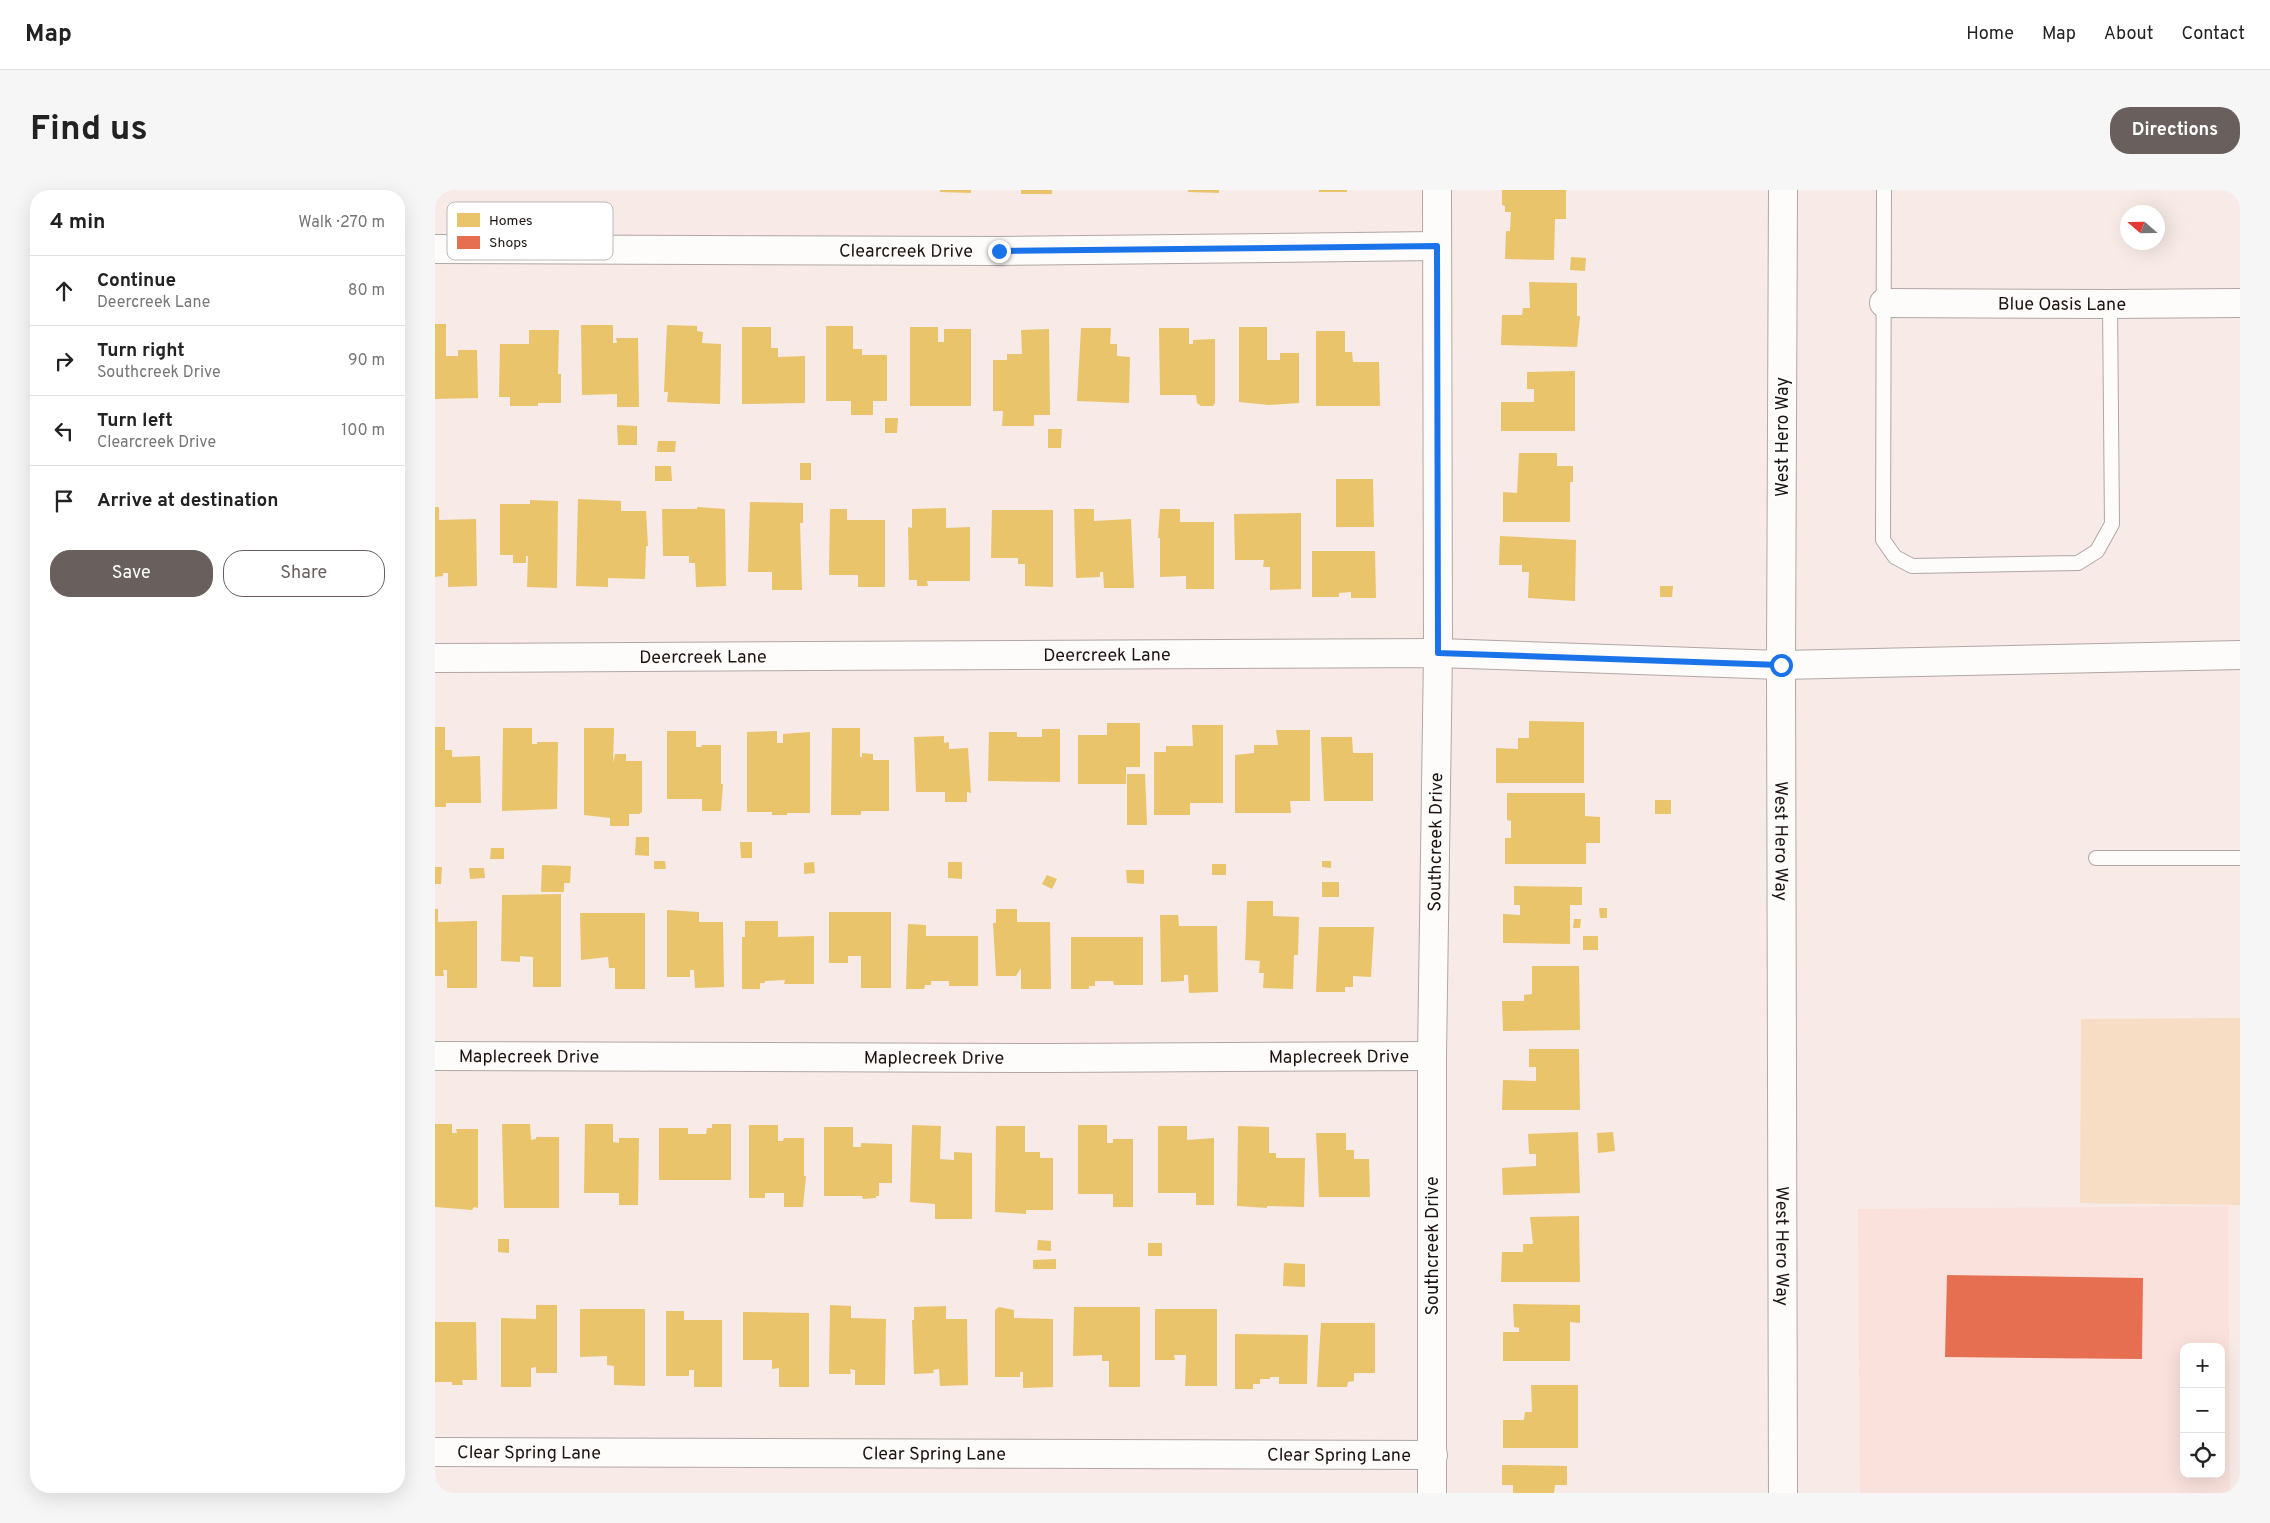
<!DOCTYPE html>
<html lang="en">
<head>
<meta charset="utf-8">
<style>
  body { margin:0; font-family:Overpass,sans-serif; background:#f6f6f6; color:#222 }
  .controls { position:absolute; right:15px; bottom:15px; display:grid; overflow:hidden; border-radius:10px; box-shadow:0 5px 20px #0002 }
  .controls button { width:45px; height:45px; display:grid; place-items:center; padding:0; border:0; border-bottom:1px solid #e0e0e0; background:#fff; color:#222; font:25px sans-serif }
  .compass { position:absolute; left:1685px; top:15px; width:45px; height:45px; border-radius:50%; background:#fff; box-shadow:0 5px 20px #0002; rotate:290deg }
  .stop { position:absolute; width:15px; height:15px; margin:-11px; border:4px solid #1a73e8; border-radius:50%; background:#fff }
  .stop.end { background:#1a73e8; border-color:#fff; box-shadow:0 1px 5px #0008 }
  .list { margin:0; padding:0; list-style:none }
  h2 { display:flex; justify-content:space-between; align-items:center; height:65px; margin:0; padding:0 20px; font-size:21px }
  h2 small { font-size:16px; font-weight:400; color:#767676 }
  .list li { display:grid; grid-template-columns:32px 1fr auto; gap:15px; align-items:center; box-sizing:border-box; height:70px; padding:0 20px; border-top:1px solid #e0e0e0 }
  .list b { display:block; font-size:19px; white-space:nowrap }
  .list p { margin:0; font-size:16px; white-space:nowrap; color:#767676 }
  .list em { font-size:16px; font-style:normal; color:#767676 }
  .actions { display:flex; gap:10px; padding:15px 20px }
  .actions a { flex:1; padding:11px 0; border:1px solid #695f5d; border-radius:20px; text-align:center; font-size:18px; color:#695f5d }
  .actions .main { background:#695f5d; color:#fff }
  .icon { flex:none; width:28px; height:28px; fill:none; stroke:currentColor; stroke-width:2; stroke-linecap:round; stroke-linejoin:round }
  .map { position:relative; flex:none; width:1805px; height:1303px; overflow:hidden; border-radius:20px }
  header { display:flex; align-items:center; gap:30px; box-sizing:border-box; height:70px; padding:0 25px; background:#fff; border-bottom:1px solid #e0e0e0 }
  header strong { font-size:24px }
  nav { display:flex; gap:28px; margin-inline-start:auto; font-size:18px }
  .intro { display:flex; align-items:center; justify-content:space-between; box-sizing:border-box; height:120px; padding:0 30px }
  h1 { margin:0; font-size:35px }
  .button { padding:12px 22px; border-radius:20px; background:#695f5d; color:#fff; font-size:18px; font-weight:700 }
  main { display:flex; gap:30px; padding:0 30px }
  aside { flex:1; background:#fff; border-radius:20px; box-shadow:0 5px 20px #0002 }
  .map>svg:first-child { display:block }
  .built { fill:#fae1dc; fill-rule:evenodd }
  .green { fill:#f6ddc3 }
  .homes { fill:#e9c46a }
  .shops { fill:#e76f51 }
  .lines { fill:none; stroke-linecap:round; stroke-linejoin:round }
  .lane-casing { stroke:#b1a7a4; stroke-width:16 }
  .street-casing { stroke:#b1a7a4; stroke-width:30 }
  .secondary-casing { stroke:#b1a7a4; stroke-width:30 }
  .lane { stroke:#fefcfb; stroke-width:14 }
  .street { stroke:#fefcfb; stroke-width:28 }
  .secondary { stroke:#fefcfb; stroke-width:28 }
  .route { stroke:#1a73e8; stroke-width:6 }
  .labels { text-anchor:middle; stroke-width:5; stroke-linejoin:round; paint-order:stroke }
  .street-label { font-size:18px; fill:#1d1412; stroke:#fff }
  .key { fill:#fff; stroke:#bbb8b8; stroke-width:1 }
  .key-label { font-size:14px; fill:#1d1412 }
</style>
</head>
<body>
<header>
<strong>Map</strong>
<nav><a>Home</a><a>Map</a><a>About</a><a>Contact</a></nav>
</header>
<div class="intro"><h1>Find us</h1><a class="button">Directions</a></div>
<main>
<aside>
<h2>4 min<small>Walk · 270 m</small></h2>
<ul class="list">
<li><svg class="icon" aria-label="ahead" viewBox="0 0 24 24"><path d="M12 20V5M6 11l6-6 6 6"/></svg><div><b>Continue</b><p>Deercreek Lane</p></div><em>80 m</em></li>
<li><svg class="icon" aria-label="right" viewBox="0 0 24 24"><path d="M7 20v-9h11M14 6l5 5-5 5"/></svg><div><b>Turn right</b><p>Southcreek Drive</p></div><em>90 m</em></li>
<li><svg class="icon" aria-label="left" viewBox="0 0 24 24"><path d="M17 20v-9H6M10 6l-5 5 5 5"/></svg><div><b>Turn left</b><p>Clearcreek Drive</p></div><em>100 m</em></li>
<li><svg class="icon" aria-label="arrive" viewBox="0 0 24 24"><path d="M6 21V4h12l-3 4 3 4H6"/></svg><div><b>Arrive at destination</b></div></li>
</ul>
<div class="actions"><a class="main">Save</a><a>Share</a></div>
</aside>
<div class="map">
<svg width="1805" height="1303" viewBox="0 0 1805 1303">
  <rect width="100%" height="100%" fill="#f7eae7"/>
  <path class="built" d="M 1793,1016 L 1795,1303 L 1425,1303 L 1423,1019 ZM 1749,1157 L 1786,1157 L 1786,1284 L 1749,1284 Z"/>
  <polygon class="green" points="1805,828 1805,1015 1645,1013 1646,829"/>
  <g class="homes">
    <polygon points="505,0 536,0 536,3 505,2"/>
    <rect x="586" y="0" width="31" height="4"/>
    <polygon points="753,0 784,0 784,3 753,2"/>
    <rect x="884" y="0" width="28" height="2"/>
    <polygon points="1067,0 1131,0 1131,29 1120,29 1119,70 1070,69 1071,41 1075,41 1076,22 1070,22 1070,16 1067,15"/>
    <polygon points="1136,67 1151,68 1150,81 1135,80"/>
    <polygon points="1094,92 1142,93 1142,126 1145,126 1142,157 1066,155 1067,125 1087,125 1088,118 1095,118"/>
    <polygon points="0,134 11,134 11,166 23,166 23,160 42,160 43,208 0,209"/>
    <polygon points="146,135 178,135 178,153 182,153 181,148 203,148 204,217 182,217 182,204 147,205"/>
    <polygon points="232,135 262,136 262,141 268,142 267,153 286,154 285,214 232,212 233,202 229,202"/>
    <polygon points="391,136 418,136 418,159 427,159 427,165 452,165 452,211 438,211 438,225 416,225 416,211 391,211"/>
    <polygon points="307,137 336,137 336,158 343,158 343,167 370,166 370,213 307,214"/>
    <polygon points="475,137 503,137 503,152 509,152 509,139 536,139 536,216 475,216"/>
    <polygon points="804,137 832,137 832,170 845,170 845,163 864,163 864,213 834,215 804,212"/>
    <polygon points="646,138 676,138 675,154 682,154 682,166 695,167 694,213 642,211"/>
    <polygon points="724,138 754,138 754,154 758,154 758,150 780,149 780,213 778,216 766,216 762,213 761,205 725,205"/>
    <polygon points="614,139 615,225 599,225 599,236 567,236 568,221 558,221 558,170 572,170 572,164 587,164 586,140"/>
    <polygon points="94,140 124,140 123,184 126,184 126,213 103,213 103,216 75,216 75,207 64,207 65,154 94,154"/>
    <polygon points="881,141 910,141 910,162 917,162 918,172 944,172 945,216 881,216"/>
    <polygon points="1140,181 1140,241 1066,241 1066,212 1099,212 1099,199 1092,199 1092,182"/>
    <polygon points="450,228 463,228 462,243 450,243"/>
    <polygon points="182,235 202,236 202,255 183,255"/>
    <polygon points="613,239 627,239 626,258 613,258"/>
    <polygon points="223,251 241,251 240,262 222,262"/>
    <polygon points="1084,263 1122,263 1122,276 1138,276 1138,292 1135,292 1135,332 1068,332 1068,302 1082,303"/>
    <rect x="365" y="273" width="11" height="17"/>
    <polygon points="220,276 236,276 237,291 220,291"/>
    <polygon points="901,289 938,289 939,337 901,337"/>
    <polygon points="143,309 186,311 186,321 211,321 213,356 211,356 210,389 173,388 173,397 141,396"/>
    <polygon points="95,310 123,311 122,398 92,397 93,366 91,366 91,373 78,373 78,365 65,365 65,314 95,314"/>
    <polygon points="315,312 368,313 368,333 365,333 367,400 337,400 337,382 313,382"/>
    <polygon points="0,317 4,317 4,330 41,329 42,396 13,397 13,383 8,383 8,386 0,387"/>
    <polygon points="262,317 290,319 291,396 261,397 260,373 254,373 254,366 228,366 227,319 262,319"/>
    <polygon points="511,318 511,338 535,337 535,391 492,391 493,396 482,396 482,390 474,390 473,337 477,338 477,319"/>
    <polygon points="395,319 412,319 412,330 450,330 450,397 423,397 423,385 394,385"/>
    <polygon points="639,319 659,319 659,331 696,329 699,398 669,398 668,382 665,382 665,387 641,388"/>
    <polygon points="725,319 745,319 745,332 779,332 779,399 751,399 751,386 725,387 725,348 723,348"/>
    <polygon points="557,320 618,320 618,397 590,396 590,374 583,374 583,368 556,368"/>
    <polygon points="866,323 866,399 835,400 835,377 828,377 829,370 800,370 799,324"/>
    <polygon points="1065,346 1141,350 1140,411 1093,408 1094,382 1087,382 1087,375 1064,375"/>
    <polygon points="877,361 940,361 941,408 916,408 916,402 904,403 904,407 877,407"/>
    <polygon points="1225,396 1238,396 1237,407 1225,407"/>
    <polygon points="1094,531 1149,532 1149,593 1061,593 1061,558 1083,559 1083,548 1094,548"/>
    <polygon points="672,533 705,533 705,577 691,577 691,594 643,594 643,545 672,545"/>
    <polygon points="757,535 788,535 788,613 755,613 755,625 719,625 719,562 731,562 731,556 758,556"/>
    <polygon points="0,537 10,537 10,560 17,560 17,567 45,566 46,613 11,613 11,617 0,617"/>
    <polygon points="68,538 97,538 97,554 102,554 102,552 123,552 122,619 67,621"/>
    <polygon points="149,538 179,538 178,573 180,564 191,564 191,571 207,571 207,622 204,624 194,624 194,636 175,636 175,628 149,625"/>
    <polygon points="397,538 425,538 425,567 427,567 427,563 438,564 438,570 454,570 454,621 426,621 426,625 396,625"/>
    <polygon points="607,539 625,539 625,592 553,591 554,542 582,542 582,547 607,547"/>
    <polygon points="841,540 875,540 875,611 855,611 856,623 800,623 800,565 819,563 819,555 843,555"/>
    <polygon points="232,541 261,541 261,557 267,557 266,555 286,555 286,594 288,594 286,621 267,621 267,609 232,609"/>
    <polygon points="342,541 342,553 348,553 348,544 375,542 375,623 352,623 352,625 337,625 337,622 312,622 312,542"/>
    <polygon points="509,546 509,553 514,552 514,559 533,558 536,603 532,602 532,612 510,612 510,602 481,602 479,547"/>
    <polygon points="886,547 917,547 918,563 938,563 938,611 889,611"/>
    <polygon points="692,584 710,584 712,635 692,635"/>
    <polygon points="1072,603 1150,603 1150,626 1165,627 1165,653 1151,653 1151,674 1070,674 1070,648 1076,648 1076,631 1072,630"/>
    <rect x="1220" y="610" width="16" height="14"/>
    <polygon points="201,647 214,647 214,666 200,665"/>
    <polygon points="305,652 317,652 317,668 306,668"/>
    <polygon points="56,658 69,658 69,669 55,669"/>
    <polygon points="219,671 230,671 231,679 219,679"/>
    <polygon points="887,671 896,671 896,678 887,677"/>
    <polygon points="379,672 380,683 369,684 369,673"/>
    <polygon points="513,672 527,672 527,689 513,688"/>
    <rect x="777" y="674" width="14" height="11"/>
    <polygon points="107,675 136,676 135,693 129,693 129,702 106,702"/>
    <polygon points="0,677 7,677 6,694 0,694"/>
    <polygon points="34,678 49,678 50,688 35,689"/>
    <polygon points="691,680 709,680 709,694 692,693"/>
    <polygon points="612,685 622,689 617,699 607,694"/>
    <rect x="887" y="692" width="17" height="15"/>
    <polygon points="1079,696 1147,697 1147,715 1135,715 1135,754 1068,753 1068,724 1085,725 1085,715 1079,715"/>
    <polygon points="126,704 126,797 98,797 98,767 85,766 85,772 66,771 67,705"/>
    <polygon points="812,711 838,711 838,726 864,727 863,765 859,765 858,799 828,798 829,783 824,783 825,771 810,770"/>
    <polygon points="1164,718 1172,718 1172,728 1165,728"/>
    <polygon points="0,719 3,719 3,732 42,731 42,798 12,798 12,780 8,780 9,786 0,786"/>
    <polygon points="561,719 582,719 582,732 615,732 616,799 586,799 586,778 581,786 561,786 558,733 561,733"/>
    <polygon points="232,720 264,722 264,732 288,732 289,797 260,798 259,780 255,780 255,787 232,787"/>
    <polygon points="394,722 456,722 456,798 426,798 426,766 413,766 413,773 394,773"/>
    <polygon points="145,723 210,723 210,799 180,799 180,778 174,778 173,767 146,770"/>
    <polygon points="725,725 743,725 744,736 782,736 783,802 754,803 753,785 749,785 749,791 726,792"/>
    <polygon points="1139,729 1146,729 1145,738 1138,738"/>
    <polygon points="310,731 343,731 343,747 379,746 379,794 349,794 350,790 330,791 330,793 325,793 325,799 307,799 307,747 310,747"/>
    <polygon points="473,734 491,735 491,746 543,746 543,796 514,796 514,791 496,791 496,795 490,795 489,799 471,799"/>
    <polygon points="884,737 939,737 936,787 918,786 918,797 910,797 910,802 881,802"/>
    <rect x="1148" y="746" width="15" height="14"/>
    <polygon points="636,747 708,747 708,795 679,795 678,791 660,791 660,796 654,796 654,799 636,799"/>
    <polygon points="1097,776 1144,776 1145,840 1068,841 1067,811 1089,811 1089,805 1097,804"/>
    <polygon points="1094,859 1144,859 1145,920 1067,920 1068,890 1101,891 1101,877 1094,877"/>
    <polygon points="0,934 17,934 17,943 22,943 21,939 43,939 43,1018 39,1017 37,1020 0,1017"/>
    <polygon points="67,934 95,934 96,950 101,949 101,947 124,947 124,1018 69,1018"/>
    <polygon points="150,934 178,934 178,952 184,953 184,948 204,948 203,1015 184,1015 184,1003 149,1003"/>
    <polygon points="277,934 296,934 296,990 224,990 224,938 253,938 253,944 271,944 272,938 277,938"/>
    <polygon points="314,935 343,935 343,951 348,951 349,948 369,948 369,986 371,986 368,1017 349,1017 349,1003 330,1003 330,1008 314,1008"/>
    <polygon points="477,935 506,936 505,969 519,970 519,962 537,963 537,1029 500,1029 500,1014 475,1012"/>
    <polygon points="643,935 672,935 672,953 678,953 678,949 698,949 698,1017 678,1017 678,1004 643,1004"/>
    <polygon points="561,936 590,936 590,962 605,962 605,968 618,968 618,1020 591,1020 591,1024 560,1022"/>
    <polygon points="723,936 752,936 752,950 779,948 779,1015 761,1015 761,1003 723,1003"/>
    <polygon points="803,936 834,937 834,963 841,963 841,968 870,968 869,1017 832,1016 832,1018 802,1016"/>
    <polygon points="389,937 418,937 418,957 426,957 426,953 457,954 457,993 444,993 444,1006 441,1006 441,1008 428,1009 427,1006 389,1006"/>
    <polygon points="1143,942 1145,1003 1068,1005 1067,978 1101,976 1101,964 1094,964 1093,944"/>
    <polygon points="1178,942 1180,961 1163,963 1162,943"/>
    <polygon points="881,943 911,943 911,960 919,960 919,969 934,969 935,1007 884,1007"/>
    <polygon points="1144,1026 1145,1092 1066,1092 1067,1062 1088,1062 1088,1054 1098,1054 1095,1027"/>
    <polygon points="63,1049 74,1049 74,1063 63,1062"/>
    <polygon points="603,1050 616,1051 616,1061 602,1060"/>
    <rect x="713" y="1053" width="14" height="13"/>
    <polygon points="621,1069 621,1079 598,1079 598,1070"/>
    <polygon points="849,1073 870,1074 870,1097 848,1096"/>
    <polygon points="1078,1114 1145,1115 1145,1133 1135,1132 1135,1171 1068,1171 1068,1142 1084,1142 1084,1138 1079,1137"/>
    <polygon points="101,1115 122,1115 122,1183 101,1183 101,1177 96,1178 96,1197 66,1197 66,1128 101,1129"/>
    <polygon points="395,1115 416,1116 416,1128 451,1129 450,1195 420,1195 420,1180 415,1179 416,1184 394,1184"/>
    <polygon points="511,1116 511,1129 532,1129 533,1195 505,1196 504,1179 498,1180 499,1183 479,1184 477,1130 479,1130 479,1117"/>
    <polygon points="564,1117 579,1120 579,1128 618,1129 618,1197 588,1198 588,1182 585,1182 585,1187 560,1187 560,1120"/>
    <polygon points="639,1117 705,1117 705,1197 674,1197 674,1171 667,1171 667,1165 638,1166"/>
    <polygon points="145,1119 210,1119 210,1196 179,1195 179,1176 172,1175 172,1166 145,1167"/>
    <polygon points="720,1119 782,1119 782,1196 750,1196 751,1165 739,1165 740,1170 720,1170"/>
    <polygon points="231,1121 249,1121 249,1130 287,1130 287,1197 259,1197 259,1180 254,1180 254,1186 231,1186"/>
    <polygon points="308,1122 374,1123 374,1197 344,1197 344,1178 337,1179 337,1170 308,1170"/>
    <polygon points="0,1132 41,1132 42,1190 27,1190 28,1195 17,1195 17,1192 0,1192"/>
    <polygon points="886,1133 940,1133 940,1183 919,1183 919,1191 913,1192 912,1197 882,1197"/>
    <polygon points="800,1144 873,1145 872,1194 844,1194 844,1187 835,1187 835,1189 825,1189 825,1194 818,1194 818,1199 800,1199"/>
    <polygon points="1096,1195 1143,1195 1143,1258 1068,1258 1068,1230 1089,1230 1090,1222 1097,1222"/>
    <polygon points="1067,1275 1132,1276 1132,1295 1120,1295 1119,1303 1078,1303 1078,1295 1067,1295"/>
  </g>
  <polygon class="shops" points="1512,1085 1708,1088 1707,1169 1510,1167"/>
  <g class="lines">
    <defs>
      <g id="lane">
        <polyline points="1449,0 1448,350 1460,367 1477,376 1643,373 1662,361 1677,334 1675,114"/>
        <polyline points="1661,668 1805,668"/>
      </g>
      <g id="street">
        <path id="s1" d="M 0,59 L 564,61 L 1002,56"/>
        <path id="s2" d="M 1449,113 L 1675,114 L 1805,113"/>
        <path id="s3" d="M 0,468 L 1003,463 L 1346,475 L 1805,465"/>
        <path id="s4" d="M 0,866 L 617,868 L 997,866"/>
        <path id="s5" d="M 0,1262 L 998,1265"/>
        <path id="s6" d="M 997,1303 L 997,866 L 1003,463 L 1002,0"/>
      </g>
      <g id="secondary">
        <path id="s7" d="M 1348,0 L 1346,475 L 1348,1303"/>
      </g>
    </defs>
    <use href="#lane" class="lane-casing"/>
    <use href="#street" class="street-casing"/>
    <use href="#secondary" class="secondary-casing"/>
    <use href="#lane" class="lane"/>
    <use href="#street" class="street"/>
    <use href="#secondary" class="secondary"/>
  </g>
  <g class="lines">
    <polyline class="route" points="564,61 1002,56 1003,463 1346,475"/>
  </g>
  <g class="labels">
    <g class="street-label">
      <text dy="6" stroke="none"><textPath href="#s1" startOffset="471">Clearcreek Drive</textPath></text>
      <text dy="6" stroke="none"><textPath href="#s2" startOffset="178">Blue Oasis Lane</textPath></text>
      <text transform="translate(1347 247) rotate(-90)" y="6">West Hero Way</text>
      <text dy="6" stroke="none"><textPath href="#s3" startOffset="672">Deercreek Lane</textPath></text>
      <text dy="6" stroke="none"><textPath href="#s3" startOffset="268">Deercreek Lane</textPath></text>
      <text dy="6" stroke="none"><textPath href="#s6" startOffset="651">Southcreek Drive</textPath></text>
      <text dy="6" stroke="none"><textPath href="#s7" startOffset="651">West Hero Way</textPath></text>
      <text dy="6" stroke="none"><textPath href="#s4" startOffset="94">Maplecreek Drive</textPath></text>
      <text dy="6" stroke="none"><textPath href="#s4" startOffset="904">Maplecreek Drive</textPath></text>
      <text dy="6" stroke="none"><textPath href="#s4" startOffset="499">Maplecreek Drive</textPath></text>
      <text transform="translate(997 1056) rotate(-90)" y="6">Southcreek Drive</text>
      <text dy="6" stroke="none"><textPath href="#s7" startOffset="1056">West Hero Way</textPath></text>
      <text dy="6" stroke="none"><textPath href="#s5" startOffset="94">Clear Spring Lane</textPath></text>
      <text dy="6" stroke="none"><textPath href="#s5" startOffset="499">Clear Spring Lane</textPath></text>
      <text dy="6" stroke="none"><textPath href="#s5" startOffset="904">Clear Spring Lane</textPath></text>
    </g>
  </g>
  <rect x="12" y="12" width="166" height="58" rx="8" class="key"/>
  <rect x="22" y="23" width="23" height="14" fill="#e9c46a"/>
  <rect x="22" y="46" width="23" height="13" fill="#e76f51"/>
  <g class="key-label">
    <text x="54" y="35">Homes</text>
    <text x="54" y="57">Shops</text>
  </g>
</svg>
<div class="controls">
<button>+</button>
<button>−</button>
<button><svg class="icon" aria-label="locate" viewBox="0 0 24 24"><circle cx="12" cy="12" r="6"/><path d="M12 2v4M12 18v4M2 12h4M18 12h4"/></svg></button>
</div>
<svg class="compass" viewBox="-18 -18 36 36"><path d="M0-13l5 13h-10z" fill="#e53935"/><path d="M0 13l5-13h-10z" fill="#767676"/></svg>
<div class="stop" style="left:1346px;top:475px"></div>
<div class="stop end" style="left:564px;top:61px"></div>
</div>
</main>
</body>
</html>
